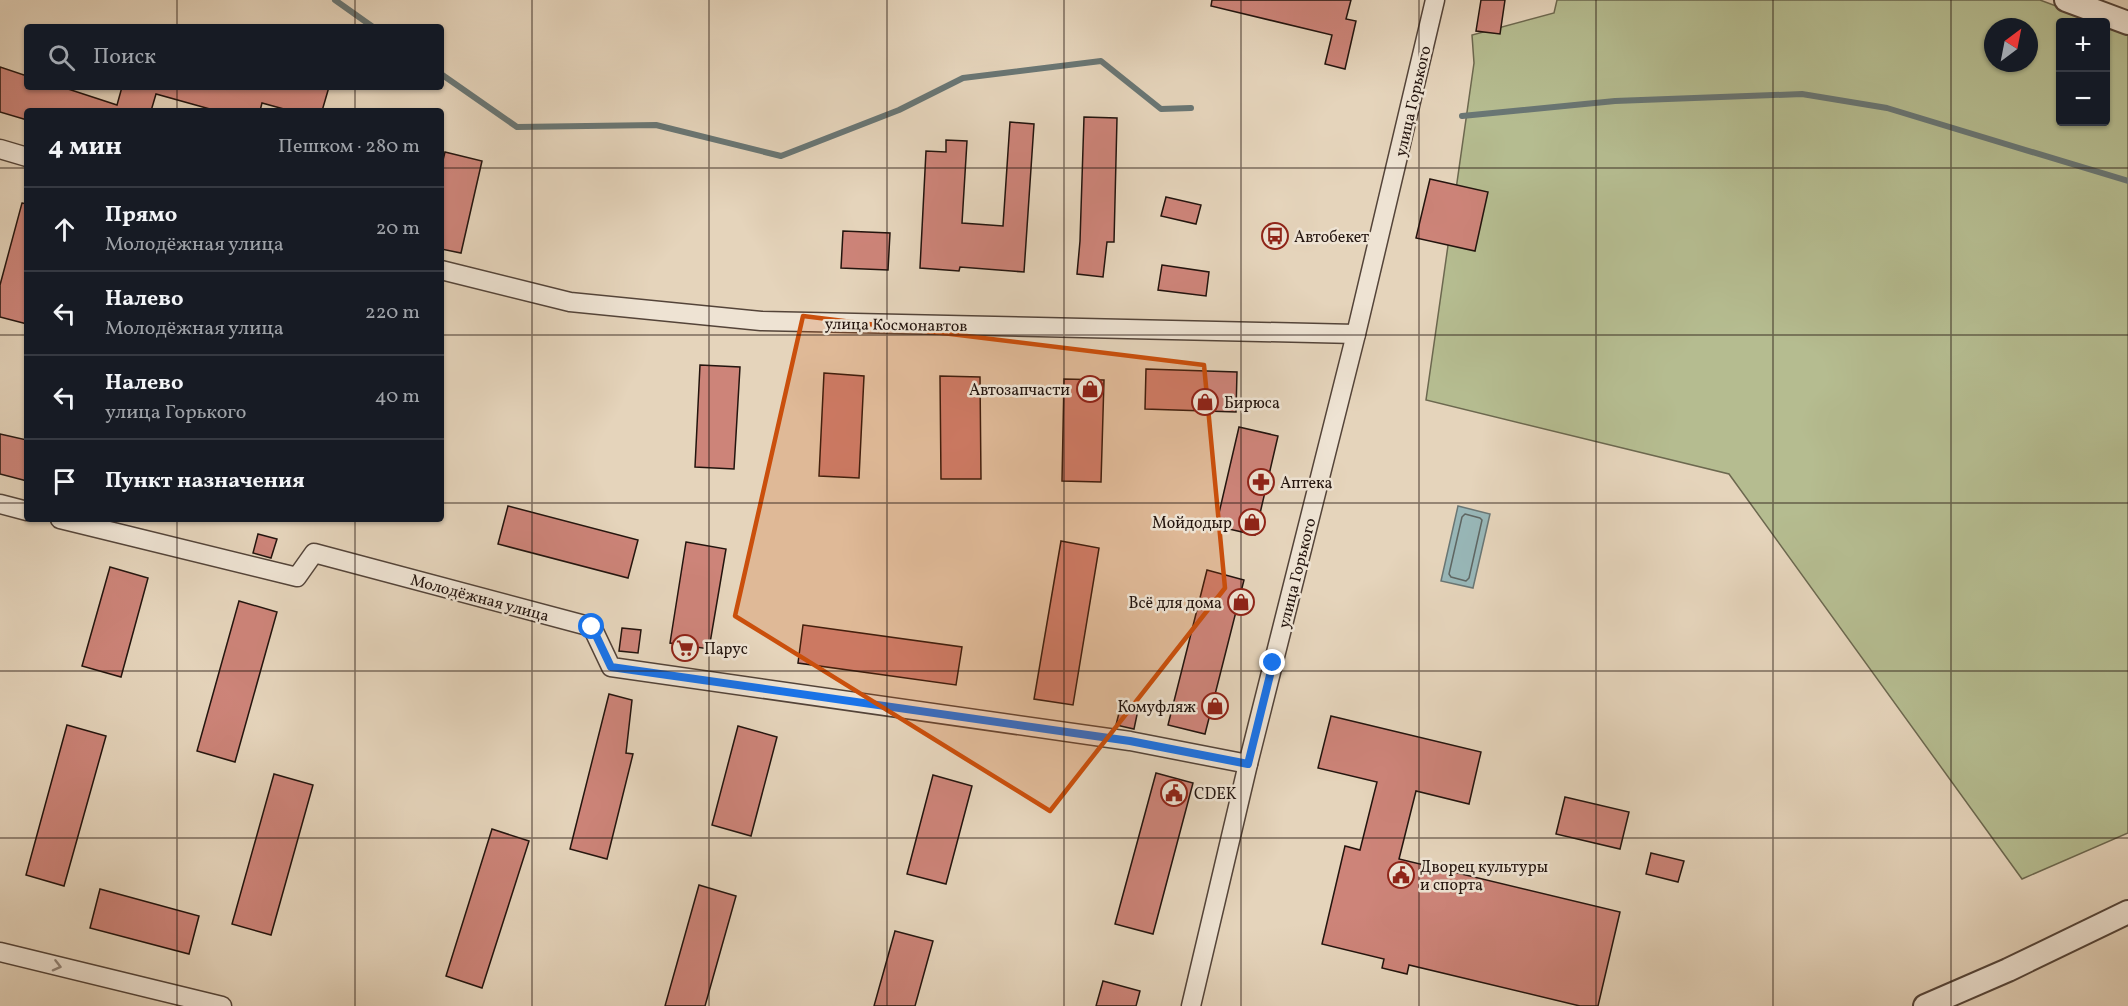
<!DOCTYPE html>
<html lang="ru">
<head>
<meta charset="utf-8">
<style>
  body { margin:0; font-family:Vollkorn,serif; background:#242831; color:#f1f3f6 }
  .controls { position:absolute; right:18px; top:18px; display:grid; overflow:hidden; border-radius:6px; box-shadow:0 2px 4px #0004 }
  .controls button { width:54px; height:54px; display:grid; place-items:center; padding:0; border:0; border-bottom:2px solid #363941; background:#171b24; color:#f1f3f6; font:30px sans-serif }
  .compass { position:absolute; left:1984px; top:18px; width:54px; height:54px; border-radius:50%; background:#171b24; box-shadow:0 2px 4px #0004; rotate:32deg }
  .stop { position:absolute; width:18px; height:18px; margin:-14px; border:4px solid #1a73e8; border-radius:50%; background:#fff }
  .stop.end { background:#1a73e8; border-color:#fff; box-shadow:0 2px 6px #0008 }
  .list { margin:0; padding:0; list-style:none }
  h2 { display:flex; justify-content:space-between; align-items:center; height:78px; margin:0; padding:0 24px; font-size:26px }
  h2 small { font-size:20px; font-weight:400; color:#9ea1a6 }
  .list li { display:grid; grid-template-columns:39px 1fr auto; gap:18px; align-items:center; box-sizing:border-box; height:84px; padding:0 24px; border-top:2px solid #363941 }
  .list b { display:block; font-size:22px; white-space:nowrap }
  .list p { margin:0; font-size:20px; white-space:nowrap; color:#9ea1a6 }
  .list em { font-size:20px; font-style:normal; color:#9ea1a6 }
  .icon { flex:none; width:33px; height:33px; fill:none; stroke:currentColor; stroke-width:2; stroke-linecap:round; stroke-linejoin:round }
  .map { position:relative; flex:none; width:2128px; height:1006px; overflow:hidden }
  .search { position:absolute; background:#171b24; box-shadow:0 2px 4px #0004; left:24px; top:24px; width:420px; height:66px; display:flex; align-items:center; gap:15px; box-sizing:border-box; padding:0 21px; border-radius:6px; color:#9ea1a6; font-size:22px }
  .panel { position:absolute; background:#171b24; box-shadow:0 2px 4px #0004; left:24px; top:108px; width:420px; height:414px; border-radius:6px }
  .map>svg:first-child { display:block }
  .green { fill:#b5bc90; stroke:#6c684f; stroke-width:1.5; fill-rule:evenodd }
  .water { fill:#98b7b8; stroke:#697674; stroke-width:1.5 }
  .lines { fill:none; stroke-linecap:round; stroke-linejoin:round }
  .shore { stroke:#5e6663; stroke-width:1.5 }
  .stream { stroke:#697674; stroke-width:6 }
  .building { fill:#cd8479; stroke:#23140e; stroke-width:1.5 }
  .minor-casing { stroke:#544439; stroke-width:21 }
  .tertiary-casing { stroke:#544439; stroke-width:26 }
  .minor { stroke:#eee3d3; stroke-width:18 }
  .tertiary { stroke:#eee3d3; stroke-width:22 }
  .oneway { stroke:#93867a }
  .route { stroke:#1a73e8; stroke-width:8 }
  .marked { fill:#ca4f0c; fill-opacity:0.2; stroke:#ca4f0c; stroke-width:4.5; stroke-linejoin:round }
  .grid { fill:none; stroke:#23140e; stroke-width:1.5; stroke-opacity:0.55 }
  .labels { text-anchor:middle; stroke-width:5; stroke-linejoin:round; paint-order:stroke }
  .street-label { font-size:16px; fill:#23140e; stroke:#eee3d3 }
  .poi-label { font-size:16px; fill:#23140e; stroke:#eee3d3; text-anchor:start }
</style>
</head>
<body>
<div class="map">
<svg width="2128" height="1006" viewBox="0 0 2128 1006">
  <rect width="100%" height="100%" fill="#e5d4bb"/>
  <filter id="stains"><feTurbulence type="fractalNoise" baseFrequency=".00333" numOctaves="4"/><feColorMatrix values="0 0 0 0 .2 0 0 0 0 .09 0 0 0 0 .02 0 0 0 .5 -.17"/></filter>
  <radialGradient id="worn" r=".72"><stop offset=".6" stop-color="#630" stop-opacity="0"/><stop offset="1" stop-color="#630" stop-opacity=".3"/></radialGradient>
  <path class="green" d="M 1557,0 L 2040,0 L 2099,22 L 2060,22 L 2060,122 L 2106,122 L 2106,25 L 2128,34 L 2128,833 L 2022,879 L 1729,474 L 1426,400 L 1474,63 L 1472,35 L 1554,13 ZM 1993,27 L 2029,27 L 2029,63 L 1993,63 Z"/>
  <polygon class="water" points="1458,506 1490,514 1473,588 1441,581"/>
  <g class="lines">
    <polygon class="shore" points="1465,514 1480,518 1482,520 1469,578 1466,581 1451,577 1449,574 1462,517"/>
    <g class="stream">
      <polyline points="335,0 373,27"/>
      <polyline points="441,74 517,127 656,125 781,156 899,110 963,78 1101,61 1161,109 1191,108"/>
      <polyline points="1462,116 1615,101 1802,94 1887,108 2128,181"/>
    </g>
  </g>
  <g class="building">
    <polygon points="1212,0 1351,0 1346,19 1356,21 1345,69 1325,64 1332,35 1211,6"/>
    <polygon points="1481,0 1505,0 1500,34 1476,31"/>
    <polygon points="0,67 27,76 27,87 62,87 117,105 122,87 329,87 322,111 291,111 262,103 260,111 217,111 156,94 151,111 27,111 27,120 0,112"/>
    <polygon points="1084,117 1117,118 1114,242 1107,242 1103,277 1077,274 1080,241"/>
    <polygon points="1010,122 1034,124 1024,272 960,267 959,271 920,268 926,151 946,152 946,140 967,141 962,223 1003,226"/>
    <polygon points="445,152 482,161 461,253 441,249 441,168"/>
    <polygon points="1430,179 1488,192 1475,251 1416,238"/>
    <polygon points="1166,197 1201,205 1196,224 1161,216"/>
    <polygon points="22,203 27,204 27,324 0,317 0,285"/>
    <polygon points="843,231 890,233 888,270 841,268"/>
    <polygon points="1162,265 1209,272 1206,296 1158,290"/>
    <polygon points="700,365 740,367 734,469 695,467"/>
    <polygon points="1146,369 1237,372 1236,412 1145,409"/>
    <polygon points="824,373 864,376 859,478 819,476"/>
    <polygon points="940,376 980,377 981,479 941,479"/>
    <polygon points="1064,379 1104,380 1101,482 1062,481"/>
    <polygon points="1239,427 1278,436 1255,535 1216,526"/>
    <polygon points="0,434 27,440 27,481 0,474"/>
    <polygon points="508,506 638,540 628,578 498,544"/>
    <polygon points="258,534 277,539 271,558 253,553"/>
    <polygon points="1061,541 1099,548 1073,705 1034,699"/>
    <polygon points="686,542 726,549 709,649 670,643"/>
    <polygon points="110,567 148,578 121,677 82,666"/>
    <polygon points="1207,570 1244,580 1205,734 1168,725"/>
    <polygon points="239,601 277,612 235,762 197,751"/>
    <polygon points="803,625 962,647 956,685 798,663"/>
    <polygon points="622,628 641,630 638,653 619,651"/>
    <polygon points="609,694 632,700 626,753 633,754 607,859 570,849"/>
    <polygon points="1121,705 1138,710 1134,729 1116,725"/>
    <polygon points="1331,716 1481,752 1469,804 1416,791 1399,859 1620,912 1598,1006 1580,1006 1409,965 1407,974 1382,968 1384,959 1322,944 1345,846 1360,850 1377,782 1318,768"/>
    <polygon points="67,725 106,736 64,886 26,875"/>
    <polygon points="738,726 777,737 751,836 712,825"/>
    <polygon points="1156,773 1193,783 1153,934 1115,924"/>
    <polygon points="274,774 313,785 271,935 232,924"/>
    <polygon points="933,775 972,786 946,884 907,874"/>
    <polygon points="1565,797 1629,812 1620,849 1556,834"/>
    <polygon points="492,829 529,841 482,988 446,976"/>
    <polygon points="1651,853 1684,861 1678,882 1646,874"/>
    <polygon points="699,885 736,896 705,1006 665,1006"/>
    <polygon points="100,889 199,916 189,954 90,928"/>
    <polygon points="895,931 933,941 915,1006 874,1006"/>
    <polygon points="1103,981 1140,991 1136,1006 1096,1006"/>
  </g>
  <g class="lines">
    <defs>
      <g id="minor">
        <polyline points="0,149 27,157"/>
        <polyline points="441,270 570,302 761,321 1356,334"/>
        <polyline points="0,504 27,511"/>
        <polyline points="60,519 297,577 314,553 592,627 611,667 1130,741 1248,764"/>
        <polyline points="0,952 222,1006"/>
        <polyline points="1191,1006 1248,764 1356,334 1435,0"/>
      </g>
      <g id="tertiary">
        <polyline points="2066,0 2128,23"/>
        <polyline points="1925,1006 2008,970 2128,912"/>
      </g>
    </defs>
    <use href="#minor" class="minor-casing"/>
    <use href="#tertiary" class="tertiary-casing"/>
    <use href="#minor" class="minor"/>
    <use href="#tertiary" class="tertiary"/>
  </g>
  <defs><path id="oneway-chevron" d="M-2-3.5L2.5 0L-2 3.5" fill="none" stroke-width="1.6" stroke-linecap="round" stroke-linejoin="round" transform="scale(1.5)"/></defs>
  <use class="oneway" href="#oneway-chevron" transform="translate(57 966) rotate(14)"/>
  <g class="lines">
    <polyline class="route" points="592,627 611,667 1130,741 1248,764 1273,663"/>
  </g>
  <path class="marked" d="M 803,316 L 1204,365 L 1225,588 L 1050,811 L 735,616 Z"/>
  <path class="grid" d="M 177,0 L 177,27M 355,0 L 355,27M 532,0 L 532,1006M 709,0 L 709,1006M 887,0 L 887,1006M 1064,0 L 1064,1006M 1241,0 L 1241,1006M 1419,0 L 1419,1006M 1596,0 L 1596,1006M 1773,0 L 1773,1006M 1951,0 L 1951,1006M 177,87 L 177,111M 355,87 L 355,111M 0,168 L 27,168M 441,168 L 2128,168M 0,335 L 27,335M 441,335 L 2128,335M 0,503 L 27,503M 441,503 L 2128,503M 177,519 L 177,1006M 355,519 L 355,1006M 0,671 L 2128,671M 0,838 L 2128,838"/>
  <defs>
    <symbol id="bus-ring" viewBox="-11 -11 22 22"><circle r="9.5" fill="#eee3d3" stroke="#8f2418" stroke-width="1.5"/><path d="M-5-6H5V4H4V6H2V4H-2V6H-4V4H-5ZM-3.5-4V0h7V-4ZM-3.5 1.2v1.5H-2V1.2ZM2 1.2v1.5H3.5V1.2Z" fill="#8f2418"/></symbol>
    <symbol id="shop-ring" viewBox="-11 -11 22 22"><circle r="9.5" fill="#eee3d3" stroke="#8f2418" stroke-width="1.5"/><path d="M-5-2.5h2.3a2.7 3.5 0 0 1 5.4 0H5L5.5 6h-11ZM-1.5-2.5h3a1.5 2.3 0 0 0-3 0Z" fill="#8f2418"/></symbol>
    <symbol id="pharmacy-ring" viewBox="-11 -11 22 22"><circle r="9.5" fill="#eee3d3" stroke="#8f2418" stroke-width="1.5"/><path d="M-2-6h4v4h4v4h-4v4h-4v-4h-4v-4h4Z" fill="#8f2418"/></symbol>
    <symbol id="supermarket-ring" viewBox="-11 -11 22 22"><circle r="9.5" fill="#eee3d3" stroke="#8f2418" stroke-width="1.5"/><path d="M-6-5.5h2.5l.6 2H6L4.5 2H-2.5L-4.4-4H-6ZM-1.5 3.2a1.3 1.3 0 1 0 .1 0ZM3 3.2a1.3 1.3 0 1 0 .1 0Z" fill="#8f2418"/></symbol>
    <symbol id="civic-ring" viewBox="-11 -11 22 22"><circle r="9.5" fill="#eee3d3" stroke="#8f2418" stroke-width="1.5"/><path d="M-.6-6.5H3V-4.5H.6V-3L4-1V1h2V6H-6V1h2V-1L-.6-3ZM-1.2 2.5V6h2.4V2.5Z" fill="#8f2418"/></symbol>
  </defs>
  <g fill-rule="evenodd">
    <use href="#bus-ring" x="1260" y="221" width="30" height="30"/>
    <use href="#shop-ring" x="1075" y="374" width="30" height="30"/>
    <use href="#shop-ring" x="1190" y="387" width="30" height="30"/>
    <use href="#pharmacy-ring" x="1246" y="467" width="30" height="30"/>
    <use href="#shop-ring" x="1237" y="507" width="30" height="30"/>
    <use href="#shop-ring" x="1226" y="587" width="30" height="30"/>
    <use href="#supermarket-ring" x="670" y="633" width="30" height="30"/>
    <use href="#shop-ring" x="1200" y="691" width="30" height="30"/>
    <use href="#civic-ring" x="1159" y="778" width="30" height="30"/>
    <use href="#civic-ring" x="1386" y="860" width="30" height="30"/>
  </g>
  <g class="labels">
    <g class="street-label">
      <text transform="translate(1412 101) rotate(-77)" y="6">улица Горького</text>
      <text transform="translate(896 324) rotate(1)" y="6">улица Космонавтов</text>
      <text transform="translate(1296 573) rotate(-76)" y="6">улица Горького</text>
      <text transform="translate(480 597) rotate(15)" y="6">Молодёжная улица</text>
    </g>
    <g class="poi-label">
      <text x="1294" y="242">Автобекет</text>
      <text x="1070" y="395" text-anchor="end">Автозапчасти</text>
      <text x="1224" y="408">Бирюса</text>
      <text x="1280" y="488">Аптека</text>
      <text x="1232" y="528" text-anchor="end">Мойдодыр</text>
      <text x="1222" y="608" text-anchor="end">Всё для дома</text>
      <text x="704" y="654">Парус</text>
      <text x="1196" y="712" text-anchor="end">Комуфляж</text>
      <text x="1194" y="799">CDEK</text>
      <text x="1420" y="872">Дворец культуры<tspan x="1420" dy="18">и спорта</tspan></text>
    </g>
  </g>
  <rect width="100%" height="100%" filter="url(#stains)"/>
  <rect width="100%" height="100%" fill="url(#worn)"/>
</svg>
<div class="controls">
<button>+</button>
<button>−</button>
</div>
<svg class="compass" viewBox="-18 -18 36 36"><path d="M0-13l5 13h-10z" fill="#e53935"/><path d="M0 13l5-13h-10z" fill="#9ea1a6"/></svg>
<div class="stop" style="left:592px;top:627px"></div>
<div class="stop end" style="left:1273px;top:663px"></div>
<div class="search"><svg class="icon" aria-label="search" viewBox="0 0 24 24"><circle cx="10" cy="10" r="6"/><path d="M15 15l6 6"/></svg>Поиск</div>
<section class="panel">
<h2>4 мин<small>Пешком · 280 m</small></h2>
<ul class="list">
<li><svg class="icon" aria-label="ahead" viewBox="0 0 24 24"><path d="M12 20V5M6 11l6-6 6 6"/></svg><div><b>Прямо</b><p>Молодёжная улица</p></div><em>20 m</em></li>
<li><svg class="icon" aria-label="left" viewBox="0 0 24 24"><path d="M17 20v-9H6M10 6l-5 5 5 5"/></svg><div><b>Налево</b><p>Молодёжная улица</p></div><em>220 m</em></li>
<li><svg class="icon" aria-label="left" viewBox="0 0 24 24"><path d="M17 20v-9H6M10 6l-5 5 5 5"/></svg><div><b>Налево</b><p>улица Горького</p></div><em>40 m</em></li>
<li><svg class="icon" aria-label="arrive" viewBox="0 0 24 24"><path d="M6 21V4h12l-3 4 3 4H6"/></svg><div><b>Пункт назначения</b></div></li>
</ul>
</section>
</div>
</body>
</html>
